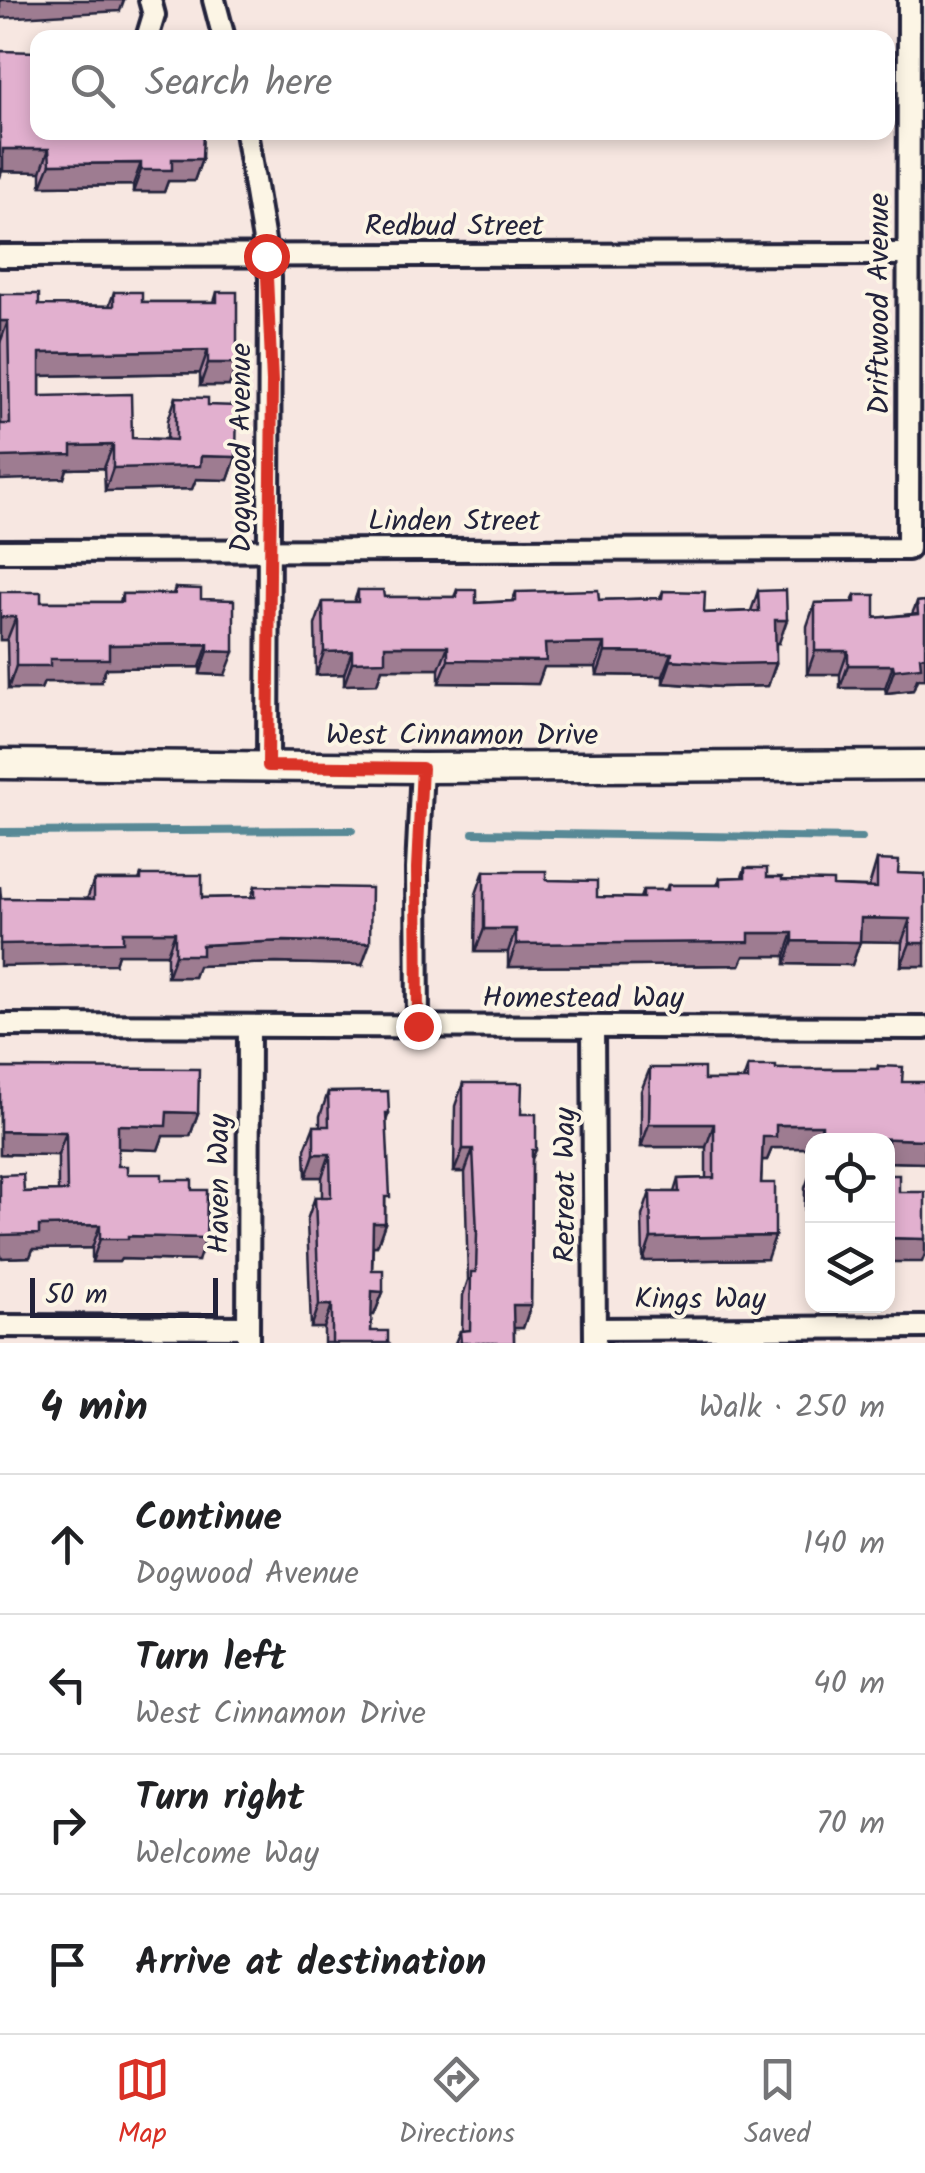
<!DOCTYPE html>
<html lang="en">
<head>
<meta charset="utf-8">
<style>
  body { margin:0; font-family:Kalam,sans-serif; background:#f6f6f6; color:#202124 }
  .controls { position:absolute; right:30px; bottom:30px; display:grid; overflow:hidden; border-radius:20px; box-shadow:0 5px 15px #0003 }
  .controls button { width:90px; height:90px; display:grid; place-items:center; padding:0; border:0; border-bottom:2px solid #e0e0e0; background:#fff; color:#202124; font:50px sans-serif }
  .scale { position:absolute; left:30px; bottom:25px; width:188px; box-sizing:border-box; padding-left:10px; border:5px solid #22223b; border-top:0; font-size:28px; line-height:35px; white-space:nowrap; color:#22223b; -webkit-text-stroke:8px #fcf5e5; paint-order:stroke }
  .stop { position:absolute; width:30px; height:30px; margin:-22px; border:8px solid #d93025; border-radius:50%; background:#fff }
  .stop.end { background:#d93025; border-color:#fff; box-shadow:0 2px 10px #0008 }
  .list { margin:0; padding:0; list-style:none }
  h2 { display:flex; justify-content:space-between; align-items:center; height:130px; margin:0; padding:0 40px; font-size:42px }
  h2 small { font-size:32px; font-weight:400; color:#757577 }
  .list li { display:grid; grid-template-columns:65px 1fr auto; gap:30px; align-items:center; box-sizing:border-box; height:140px; padding:0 40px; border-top:2px solid #e0e0e0 }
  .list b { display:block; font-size:38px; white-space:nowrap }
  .list p { margin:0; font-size:32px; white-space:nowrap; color:#757577 }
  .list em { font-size:32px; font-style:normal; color:#757577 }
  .icon { flex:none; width:55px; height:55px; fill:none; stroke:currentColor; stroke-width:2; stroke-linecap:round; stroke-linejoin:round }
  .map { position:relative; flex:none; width:925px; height:1343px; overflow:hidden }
  .search { position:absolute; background:#fff; box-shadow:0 5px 15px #0003; left:30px; right:30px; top:30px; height:110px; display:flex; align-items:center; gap:25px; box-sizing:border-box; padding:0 35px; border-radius:20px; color:#757577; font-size:38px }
  .sheet { height:690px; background:#fff }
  nav { display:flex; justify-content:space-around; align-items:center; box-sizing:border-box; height:140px; border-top:2px solid #e0e0e0; background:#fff; font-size:28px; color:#757577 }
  nav a { display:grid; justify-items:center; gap:5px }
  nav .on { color:#d93025 }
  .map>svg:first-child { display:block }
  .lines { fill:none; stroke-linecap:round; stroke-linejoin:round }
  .stream { stroke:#588996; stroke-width:8 }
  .minor-casing { stroke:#22223b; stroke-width:28 }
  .secondary-casing { stroke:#22223b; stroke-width:35 }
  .minor { stroke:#fcf5e5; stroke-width:20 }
  .secondary { stroke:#fcf5e5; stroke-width:28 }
  .wall { fill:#c297b2; stroke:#22223b; stroke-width:2.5 }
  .shaded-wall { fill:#9e7b91; stroke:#22223b; stroke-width:2.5 }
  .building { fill:#e2b0cf; stroke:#22223b; stroke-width:2.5 }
  .route { stroke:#d93025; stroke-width:12 }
  .labels { text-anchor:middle; stroke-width:8; stroke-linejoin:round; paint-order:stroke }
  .street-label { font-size:30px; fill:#22223b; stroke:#fcf5e5 }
</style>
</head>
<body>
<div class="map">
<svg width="925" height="1343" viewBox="0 0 925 1343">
  <rect width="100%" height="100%" fill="#f7e7e1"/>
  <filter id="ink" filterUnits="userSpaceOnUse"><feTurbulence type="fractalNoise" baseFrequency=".01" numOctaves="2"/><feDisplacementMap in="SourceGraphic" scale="20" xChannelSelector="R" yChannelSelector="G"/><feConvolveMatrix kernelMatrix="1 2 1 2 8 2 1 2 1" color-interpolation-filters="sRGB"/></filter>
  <g filter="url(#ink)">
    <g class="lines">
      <g class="stream">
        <polyline points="0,832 352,830"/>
        <polyline points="473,833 862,838"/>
      </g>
      <defs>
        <g id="minor">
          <polyline points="214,0 224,38"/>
          <polyline points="147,38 154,15 150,0"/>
          <polyline points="246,132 270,277 268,767"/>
          <polyline points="0,256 908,254"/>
          <polyline points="0,551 908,549 909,0"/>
          <polyline points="0,1025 925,1028"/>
          <polyline points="418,1025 417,869 422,768"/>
          <polyline points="593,1027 595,1340"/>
          <polyline points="0,1326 248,1327"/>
          <polyline points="595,1329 925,1327"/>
          <polyline points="248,1343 249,1026"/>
        </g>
        <polyline id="secondary" points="0,764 422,768 925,765"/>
      </defs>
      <use href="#minor" class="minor-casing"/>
      <use href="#secondary" class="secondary-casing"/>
      <use href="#minor" class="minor"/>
      <use href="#secondary" class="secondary"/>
    </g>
    <g class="wall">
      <polygon points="0,51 38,132 202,159 194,181 168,181 164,192 133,192 133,185 41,186 41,172 2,171"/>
      <polygon points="114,292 142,302 214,302 217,292 229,386 200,386 200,373 40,376 40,396 132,438 167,439 168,420 176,397 208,405 236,457 228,480 196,479 192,489 105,491 104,468 67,469 64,478 1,424 0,294 39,305 109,306"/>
      <polygon points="175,588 201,599 225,675 200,674 200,667 106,668 101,682 44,682 41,689 8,689 7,640 0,640 0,592 41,602 120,602 122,594 173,594"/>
      <polygon points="358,590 384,597 454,597 457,590 476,603 512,601 516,592 599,600 660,598 663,591 704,613 751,611 758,591 779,643 776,643 776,663 768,686 720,687 663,683 663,676 597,675 596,667 544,667 538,684 439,683 439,669 382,669 377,684 344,685 344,674 316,675 315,625 323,602 354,602"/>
      <polygon points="855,595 875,618 912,614 917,602 925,601 925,679 917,679 913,690 886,693 885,688 840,688 840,674 807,674 807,626 815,603 852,602"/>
      <polygon points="877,860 898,873 925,966 901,966 902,942 860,941 852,965 785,964 785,956 744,956 740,965 508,967 508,952 475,952 476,894 484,871 546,880 597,897 640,898 643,890 666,890 668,885 717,885 720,878 742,877 745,868 767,877 782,880 833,886 869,887"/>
      <polygon points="141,875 202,898 251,897 255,886 362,965 276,963 198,966 194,977 167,977 167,954 118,954 115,964 1,898 87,899 94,880 139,880"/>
      <polygon points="748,1066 776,1069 877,1069 878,1066 902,1082 925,1163 888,1162 888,1140 812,1140 812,1148 772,1148 767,1160 762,1160 761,1183 767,1259 643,1261 642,1216 650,1192 674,1192 678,1179 706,1178 706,1147 641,1147 641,1091 650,1068 704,1080 743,1080"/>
      <polygon points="0,1068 198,1113 190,1136 163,1136 158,1150 118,1148 118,1166 127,1174 162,1180 192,1190 198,1261 121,1259 119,1262 92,1262 92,1248 33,1249 30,1257 0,1258 0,1175 24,1192 58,1191 58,1155 0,1154"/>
      <polygon points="463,1083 521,1114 536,1150 532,1159 531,1305 523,1328 514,1328 514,1343 455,1343 460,1331 462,1331 463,1295 468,1280 465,1172 454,1172 455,1106"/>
      <polygon points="328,1092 389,1113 386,1121 385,1223 377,1246 373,1246 372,1270 383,1292 374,1315 371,1315 371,1331 388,1343 324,1343 324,1328 311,1328 307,1220 315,1197 322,1197 322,1177 306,1177 305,1149 314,1126 320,1126 320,1116"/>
      <polygon points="812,1168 812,1239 804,1239 805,1188"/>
    </g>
    <g class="shaded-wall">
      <polygon points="0,0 124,0 120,11 0,18"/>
      <polygon points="3,149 49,149 41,172 2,171 0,178 0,158"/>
      <polygon points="172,159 202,159 194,181 168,181 164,192 133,192 141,170"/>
      <polygon points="141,163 133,185 41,186 50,164"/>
      <polygon points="0,321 8,321 0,343"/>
      <polygon points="208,350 200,373 32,376 40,353"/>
      <polygon points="208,363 237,363 229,386 200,386"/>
      <polygon points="113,445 104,468 67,469 64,478 0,480 0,457 72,446"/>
      <polygon points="201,456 236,457 228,480 196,479 192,489 105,491 113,468"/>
      <polygon points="0,617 16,617 7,640 0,640"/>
      <polygon points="775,620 787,620 779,643 767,643"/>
      <polygon points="605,643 596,667 544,667 538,684 439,683 448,660 545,644"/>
      <polygon points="208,644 200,667 106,668 101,682 44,682 41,689 8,689 16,666 109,645"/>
      <polygon points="385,646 448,646 439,669 382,669 377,684 344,685 352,662"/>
      <polygon points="208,651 234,652 225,675 200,674"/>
      <polygon points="352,651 344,674 316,675 324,652"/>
      <polygon points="815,651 848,651 840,674 807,674"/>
      <polygon points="605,652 672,653 663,676 597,675"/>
      <polygon points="925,656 925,679 917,679 913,690 886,693 894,670 920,657"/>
      <polygon points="671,660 776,663 768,686 720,687 663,683"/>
      <polygon points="848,665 893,665 885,688 840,688"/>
      <polygon points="861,918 910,919 902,942 852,941"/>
      <polygon points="484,929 516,929 508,952 475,952"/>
      <polygon points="123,932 175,932 167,954 118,954 115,964 0,966 0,944"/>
      <polygon points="749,933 793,933 785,956 744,956 740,965 508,967 516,944"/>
      <polygon points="284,941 370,943 362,965 276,963 198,966 194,977 167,977 175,955 202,945"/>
      <polygon points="793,941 860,942 852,965 785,964"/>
      <polygon points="910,943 925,943 925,966 901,966"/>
      <polygon points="167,1112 198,1113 190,1136 163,1136 158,1150 110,1148 118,1125"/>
      <polygon points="649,1124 714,1124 706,1147 641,1147"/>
      <polygon points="776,1125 822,1125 817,1140 812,1140 812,1148 772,1148 767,1160 754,1160 763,1137"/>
      <polygon points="0,1131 66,1132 58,1155 0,1154"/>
      <polygon points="842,1137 925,1140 925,1163 888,1162 888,1140 841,1140"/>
      <polygon points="463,1149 473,1149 465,1172 454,1172"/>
      <polygon points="314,1154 330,1154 322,1177 306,1177"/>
      <polygon points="812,1216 812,1239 804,1239"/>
      <polygon points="373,1223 385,1223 377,1246 365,1246"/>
      <polygon points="100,1225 92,1248 33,1249 30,1257 0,1258 0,1235 39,1226"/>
      <polygon points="128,1236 206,1238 198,1261 121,1259 119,1262 92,1262 100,1239"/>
      <polygon points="775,1236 767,1259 643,1261 651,1238"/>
      <polygon points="888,1238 925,1239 925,1254 922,1262 888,1262"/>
      <polygon points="372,1291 383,1292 374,1315 363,1314"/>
      <polygon points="319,1305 332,1305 324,1328 311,1328"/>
      <polygon points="513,1305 531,1305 523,1328 505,1328"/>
    </g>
    <g class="building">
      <polygon points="0,51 38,52 38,132 203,132 202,159 172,159 172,170 141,170 141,163 50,164 49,149 3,149 3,169 0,169"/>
      <polygon points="114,292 142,292 142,302 217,302 217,292 237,292 237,363 208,363 208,350 40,353 40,396 131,394 132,438 176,440 176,397 208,398 208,405 237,406 236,457 201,456 200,466 113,468 113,445 72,446 72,455 0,457 0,424 10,424 8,321 0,321 0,294 39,294 39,305 114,306"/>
      <polygon points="175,588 201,589 201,599 234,600 234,652 208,651 208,644 109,645 109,659 50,659 50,666 16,666 16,617 0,617 0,592 41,592 41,602 122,602 122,594 175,594"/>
      <polygon points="358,590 383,590 384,597 457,597 457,590 476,590 476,603 516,601 516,592 598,590 599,600 662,598 663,591 705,592 704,613 759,611 758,591 786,590 787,620 775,620 776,663 728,664 671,660 672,653 605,652 605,643 545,644 546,661 448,660 448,646 385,646 385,661 352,662 352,651 324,652 323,602 358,602"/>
      <polygon points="855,595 875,595 875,618 918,614 917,602 925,601 925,656 920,657 921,667 894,670 893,665 848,665 848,651 815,651 815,603 855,602"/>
      <polygon points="877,860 899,861 898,873 925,874 925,943 910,943 910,919 861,918 860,942 793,941 793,933 749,933 749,942 516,944 516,929 484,929 484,871 546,871 546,880 597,881 597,897 643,898 643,890 668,890 668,885 720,885 720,878 745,877 745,868 767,868 767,877 782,877 782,880 833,881 833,886 877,888"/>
      <polygon points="141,875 202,875 202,898 255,897 255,886 371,888 370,943 284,941 202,945 202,955 175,955 175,932 123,932 123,942 0,944 0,886 1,898 94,899 94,880 141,880"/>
      <polygon points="748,1066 776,1066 776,1069 878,1069 878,1066 903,1067 902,1082 925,1082 925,1140 842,1137 842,1140 822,1140 822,1125 776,1125 776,1137 763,1137 761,1183 775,1183 775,1236 651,1238 650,1192 679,1192 678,1179 714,1178 714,1124 649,1124 650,1068 704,1068 704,1080 748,1080"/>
      <polygon points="0,1068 199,1069 198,1113 167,1112 166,1126 118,1125 118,1166 127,1166 127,1174 162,1174 162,1180 192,1180 192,1190 207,1190 206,1238 128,1236 128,1239 100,1239 100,1225 39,1226 39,1234 0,1235 0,1175 23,1174 24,1192 67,1191 66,1132 0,1131"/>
      <polygon points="463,1083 522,1083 521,1114 536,1114 536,1150 532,1150 531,1305 513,1305 514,1343 461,1343 460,1331 470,1330 471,1272 476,1272 477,1233 473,1149 463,1149"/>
      <polygon points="388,1091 389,1113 386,1113 390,1197 385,1197 385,1223 373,1223 372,1270 383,1270 383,1292 372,1291 371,1331 388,1331 388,1343 332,1343 332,1305 319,1305 315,1197 331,1197 330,1154 314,1154 314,1126 329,1126 328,1092"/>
      <polygon points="888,1175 899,1175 899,1192 925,1192 925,1239 888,1238"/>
    </g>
  </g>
  <g class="lines" filter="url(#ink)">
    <polyline class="route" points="266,256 272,382 268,766 422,768 417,868 418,1026"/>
  </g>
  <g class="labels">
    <g class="street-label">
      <text x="454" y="235">Redbud Street</text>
      <text transform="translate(878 304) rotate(-90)" y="10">Driftwood Avenue</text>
      <text transform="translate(240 448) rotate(-90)" y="10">Dogwood Avenue</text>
      <text x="454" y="530">Linden Street</text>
      <text x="462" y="744">West Cinnamon Drive</text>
      <text x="583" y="1007">Homestead Way</text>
      <text transform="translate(218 1184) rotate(-90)" y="10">Haven Way</text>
      <text transform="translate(564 1185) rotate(-90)" y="10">Retreat Way</text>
      <text x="700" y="1308">Kings Way</text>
    </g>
  </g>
</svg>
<div class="controls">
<button><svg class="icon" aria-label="locate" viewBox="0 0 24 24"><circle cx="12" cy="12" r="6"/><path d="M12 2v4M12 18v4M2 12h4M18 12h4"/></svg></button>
<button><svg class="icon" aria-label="layers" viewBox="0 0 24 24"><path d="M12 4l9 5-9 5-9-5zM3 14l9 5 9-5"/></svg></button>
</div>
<div class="scale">50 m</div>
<div class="stop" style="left:266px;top:256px"></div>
<div class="stop end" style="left:418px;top:1026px"></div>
<div class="search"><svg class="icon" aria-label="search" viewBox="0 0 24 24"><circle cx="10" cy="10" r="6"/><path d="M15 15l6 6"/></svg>Search here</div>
</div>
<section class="sheet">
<h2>4 min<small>Walk · 250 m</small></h2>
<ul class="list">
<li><svg class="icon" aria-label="ahead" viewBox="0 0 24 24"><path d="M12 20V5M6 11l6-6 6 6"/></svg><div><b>Continue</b><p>Dogwood Avenue</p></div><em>140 m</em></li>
<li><svg class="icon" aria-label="left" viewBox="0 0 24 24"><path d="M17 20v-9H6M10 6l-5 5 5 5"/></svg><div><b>Turn left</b><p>West Cinnamon Drive</p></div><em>40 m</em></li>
<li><svg class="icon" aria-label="right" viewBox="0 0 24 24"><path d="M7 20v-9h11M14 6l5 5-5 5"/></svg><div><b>Turn right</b><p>Welcome Way</p></div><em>70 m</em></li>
<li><svg class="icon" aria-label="arrive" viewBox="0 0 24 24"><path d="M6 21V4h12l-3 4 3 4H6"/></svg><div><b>Arrive at destination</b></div></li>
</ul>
</section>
<nav>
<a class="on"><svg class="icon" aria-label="map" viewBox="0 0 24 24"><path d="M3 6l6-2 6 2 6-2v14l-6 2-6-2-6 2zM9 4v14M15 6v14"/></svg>Map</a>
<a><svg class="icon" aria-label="directions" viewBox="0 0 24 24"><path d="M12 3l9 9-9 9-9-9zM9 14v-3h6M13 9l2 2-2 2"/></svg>Directions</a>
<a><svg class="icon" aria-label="saved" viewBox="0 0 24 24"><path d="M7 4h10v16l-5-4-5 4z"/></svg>Saved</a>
</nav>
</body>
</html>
